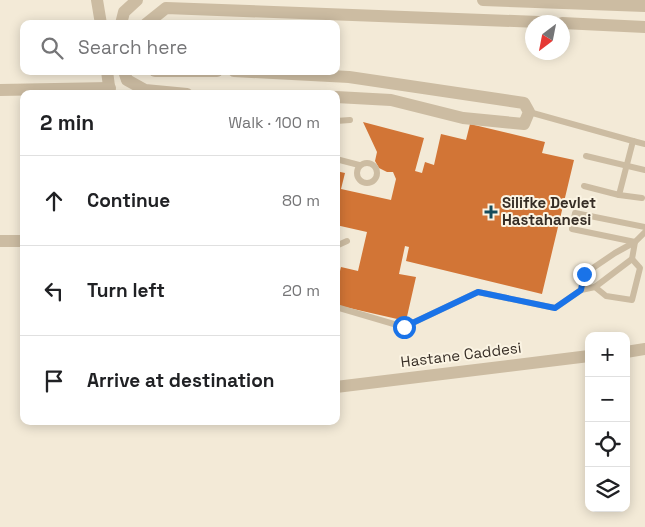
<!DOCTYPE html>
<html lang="en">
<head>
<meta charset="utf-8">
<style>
  body { margin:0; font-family:"Space Grotesk",sans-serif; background:#f2f2f2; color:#202124 }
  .controls { position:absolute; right:15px; bottom:15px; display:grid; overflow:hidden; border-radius:10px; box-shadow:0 2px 12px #0003 }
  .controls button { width:45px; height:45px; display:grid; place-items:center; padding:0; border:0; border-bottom:1px solid #e0e0e0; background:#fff; color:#202124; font:25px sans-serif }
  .compass { position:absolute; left:525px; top:15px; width:45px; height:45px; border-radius:50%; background:#fff; box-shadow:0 2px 12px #0003; rotate:212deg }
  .stop { position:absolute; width:15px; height:15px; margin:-11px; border:4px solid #1a73e8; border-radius:50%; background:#fff }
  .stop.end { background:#1a73e8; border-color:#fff; box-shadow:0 1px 5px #0008 }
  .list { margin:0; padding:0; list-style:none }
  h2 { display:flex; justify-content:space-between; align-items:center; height:65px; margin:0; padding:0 20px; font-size:21px }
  h2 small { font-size:16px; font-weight:400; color:#757577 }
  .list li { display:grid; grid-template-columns:32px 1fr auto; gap:15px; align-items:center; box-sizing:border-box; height:90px; padding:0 20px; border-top:1px solid #e0e0e0 }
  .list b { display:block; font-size:19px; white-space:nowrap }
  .list em { font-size:16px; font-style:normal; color:#757577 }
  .icon { flex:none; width:28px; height:28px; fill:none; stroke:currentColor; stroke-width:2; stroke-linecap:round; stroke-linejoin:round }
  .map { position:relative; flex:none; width:645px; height:527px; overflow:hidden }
  .search { position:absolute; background:#fff; box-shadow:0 2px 12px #0003; left:20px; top:20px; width:320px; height:55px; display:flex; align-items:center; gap:12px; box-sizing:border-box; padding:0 18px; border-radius:10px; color:#757577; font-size:19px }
  .panel { position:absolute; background:#fff; box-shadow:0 2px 12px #0003; left:20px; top:90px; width:320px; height:335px; border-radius:10px }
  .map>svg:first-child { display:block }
  .building { fill:#d27536 }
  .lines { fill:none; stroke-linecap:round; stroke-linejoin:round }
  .service { stroke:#ccbca2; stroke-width:6 }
  .minor { stroke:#ccbca2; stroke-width:12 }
  .route { stroke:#1a73e8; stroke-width:6 }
  .poi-dot { fill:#174c5b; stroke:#fbf4e3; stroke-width:2 }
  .labels { text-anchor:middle; stroke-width:4; stroke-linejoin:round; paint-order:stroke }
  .poi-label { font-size:15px; font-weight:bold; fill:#362d25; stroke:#fbf4e3; text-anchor:start }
  .street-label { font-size:15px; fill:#362d25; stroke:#fbf4e3 }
</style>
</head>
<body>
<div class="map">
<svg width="645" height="527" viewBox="0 0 645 527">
  <rect width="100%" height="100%" fill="#f3ead7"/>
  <polygon class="building" points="363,122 424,138 415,171 422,173 425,162 434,165 441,134 466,140 470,124 545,142 542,153 574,160 542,294 406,261 409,247 405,246 399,274 416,277 406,321 336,305 336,287 341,267 358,271 367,232 336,225 336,171 345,173 341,189 391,200 396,179 393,172 387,172 379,168 375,161 377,152"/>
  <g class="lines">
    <g class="service">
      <polyline points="529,112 633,141"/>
      <polyline points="336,121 350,120"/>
      <polyline points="586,156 645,170"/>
      <polyline points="336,159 359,165"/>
      <circle cx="367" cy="173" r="10"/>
      <polyline points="584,186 619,195 633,141 645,144"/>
      <polyline points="619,195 642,198"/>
      <polyline points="336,246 347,241"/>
      <polyline points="595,287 606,296 632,300 640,268 632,259"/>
      <polyline points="581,290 595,287 632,259 635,242 572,229 575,213 645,227"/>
      <polyline points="336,307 404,327 478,292 555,308 581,290 584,274 615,253 635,242 645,232"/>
    </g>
    <g class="minor">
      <polyline points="97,0 101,24"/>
      <polyline points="483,0 645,6"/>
      <polyline points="562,23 645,27"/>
      <polyline points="121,24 124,12 137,0"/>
      <polyline points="146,24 166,8 539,22"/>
      <polyline points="107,71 110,94"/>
      <polyline points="124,71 127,80 145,90 187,94"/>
      <polyline points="155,71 217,71"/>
      <polyline points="234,71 349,77 524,103 529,112 524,124 463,118 391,100 336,97"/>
      <polyline points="0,90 110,88"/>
      <polyline points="0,241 24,241"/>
      <polyline points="626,352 645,349"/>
      <polyline points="336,387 589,356"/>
    </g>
  </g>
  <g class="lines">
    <polyline class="route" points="404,327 478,292 555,308 581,290 584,274"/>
  </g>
  <path class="poi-dot" d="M488.5 204.5h5v5h5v5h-5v5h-5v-5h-5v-5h5z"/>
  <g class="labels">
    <g class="poi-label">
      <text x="502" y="208">Silifke Devlet<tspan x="502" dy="17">Hastahanesi</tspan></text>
    </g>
    <g class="street-label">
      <text transform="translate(461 355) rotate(-7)" y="5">Hastane Caddesi</text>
    </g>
  </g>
</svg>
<div class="controls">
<button>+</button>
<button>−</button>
<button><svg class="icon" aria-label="locate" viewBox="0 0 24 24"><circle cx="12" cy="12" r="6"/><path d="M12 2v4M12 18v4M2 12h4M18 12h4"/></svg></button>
<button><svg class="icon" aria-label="layers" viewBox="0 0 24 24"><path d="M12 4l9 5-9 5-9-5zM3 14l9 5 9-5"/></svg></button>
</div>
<svg class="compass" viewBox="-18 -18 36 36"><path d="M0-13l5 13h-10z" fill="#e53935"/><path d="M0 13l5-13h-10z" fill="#757577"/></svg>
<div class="stop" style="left:404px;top:327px"></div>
<div class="stop end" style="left:584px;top:274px"></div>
<div class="search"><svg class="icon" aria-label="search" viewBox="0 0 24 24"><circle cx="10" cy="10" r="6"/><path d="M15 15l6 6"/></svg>Search here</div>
<section class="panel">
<h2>2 min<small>Walk · 100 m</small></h2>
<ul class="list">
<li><svg class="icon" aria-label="ahead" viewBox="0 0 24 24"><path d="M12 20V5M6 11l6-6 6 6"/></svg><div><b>Continue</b></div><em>80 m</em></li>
<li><svg class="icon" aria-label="left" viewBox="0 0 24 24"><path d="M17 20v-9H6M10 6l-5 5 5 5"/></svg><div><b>Turn left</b></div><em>20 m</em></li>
<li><svg class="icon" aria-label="arrive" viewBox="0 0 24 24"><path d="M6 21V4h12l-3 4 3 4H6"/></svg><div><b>Arrive at destination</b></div></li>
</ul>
</section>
</div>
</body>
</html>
